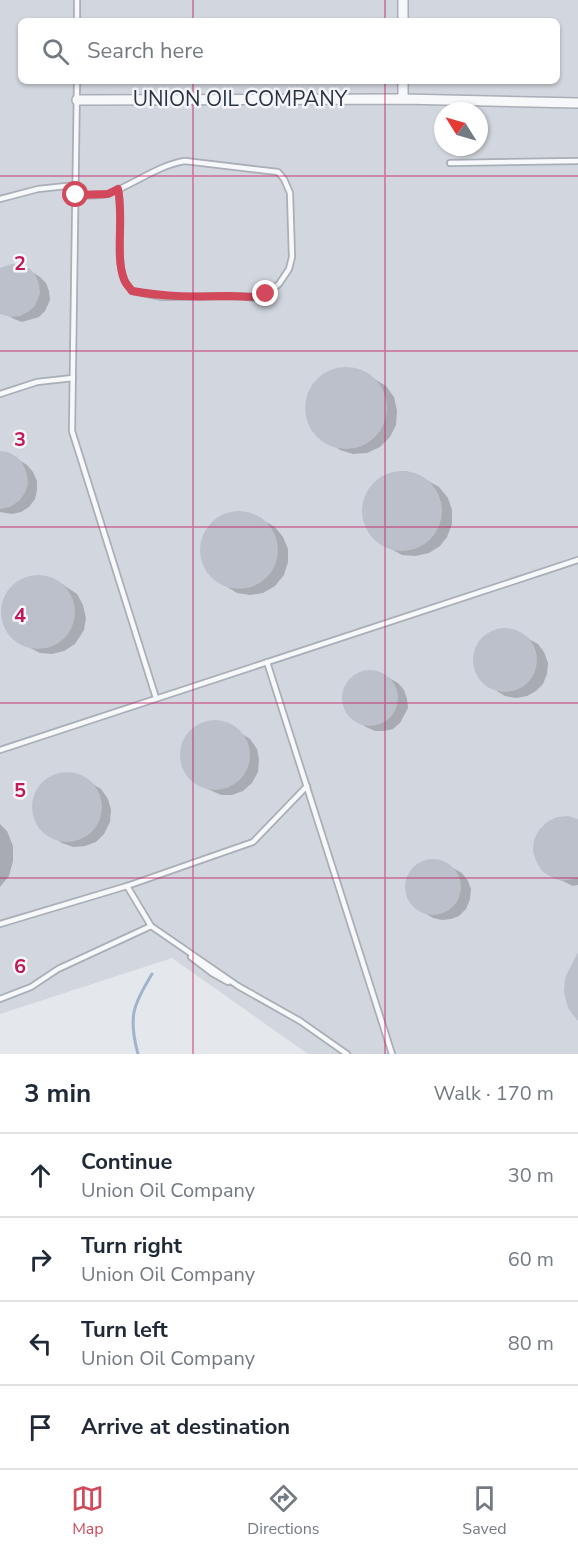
<!DOCTYPE html>
<html lang="en">
<head>
<meta charset="utf-8">
<style>
  body { margin:0; font-family:"Nunito Sans",sans-serif; background:#f2f2f3; color:#1f2937 }
  .compass { position:absolute; left:434px; top:102px; width:54px; height:54px; border-radius:50%; background:#fff; box-shadow:0 2px 4px #0004; rotate:307deg }
  .stop { position:absolute; width:18px; height:18px; margin:-14px; border:4px solid #d1495b; border-radius:50%; background:#fff }
  .stop.end { background:#d1495b; border-color:#fff; box-shadow:0 2px 6px #0008 }
  .list { margin:0; padding:0; list-style:none }
  h2 { display:flex; justify-content:space-between; align-items:center; height:78px; margin:0; padding:0 24px; font-size:26px }
  h2 small { font-size:20px; font-weight:400; color:#747a83 }
  .list li { display:grid; grid-template-columns:39px 1fr auto; gap:18px; align-items:center; box-sizing:border-box; height:84px; padding:0 24px; border-top:2px solid #e0e1e3 }
  .list b { display:block; font-size:22px; white-space:nowrap }
  .list p { margin:0; font-size:20px; white-space:nowrap; color:#747a83 }
  .list em { font-size:20px; font-style:normal; color:#747a83 }
  .icon { flex:none; width:33px; height:33px; fill:none; stroke:currentColor; stroke-width:2; stroke-linecap:round; stroke-linejoin:round }
  .map { position:relative; flex:none; width:578px; height:1054px; overflow:hidden }
  .search { position:absolute; background:#fff; box-shadow:0 2px 4px #0004; left:18px; right:18px; top:18px; height:66px; display:flex; align-items:center; gap:15px; box-sizing:border-box; padding:0 21px; border-radius:9px; color:#747a83; font-size:22px }
  .sheet { height:414px; background:#fff }
  nav { display:flex; justify-content:space-around; align-items:center; box-sizing:border-box; height:84px; border-top:2px solid #e0e1e3; background:#fff; font-size:16px; color:#747a83 }
  nav a { display:grid; justify-items:center; gap:3px }
  nav .on { color:#d1495b }
  .map>svg:first-child { display:block }
  .built { fill:#d2d6de; fill-rule:evenodd }
  .shadow { fill:#0003 }
  .lines { fill:none; stroke-linecap:round; stroke-linejoin:round }
  .stream { stroke:#9fb4cc; stroke-width:3 }
  .building { fill:#bbc0ca }
  .lane-casing { stroke:#a9aeb7; stroke-width:8 }
  .street-casing { stroke:#a9aeb7; stroke-width:12 }
  .lane { stroke:#f7f8fa; stroke-width:4.5 }
  .street { stroke:#f7f8fa; stroke-width:9 }
  .route { stroke:#d1495b; stroke-width:8 }
  .grid { fill:none; stroke:#c2185b; stroke-width:1.5; stroke-opacity:0.55 }
  .labels { text-anchor:middle; stroke-width:5; stroke-linejoin:round; paint-order:stroke }
  .street-label { font-size:21px; fill:#2b3445; stroke:#f4f6f9 }
  .grid-label { font-size:20px; text-anchor:middle; font-weight:bold; fill:#c2185b; stroke:#f4f6f9; stroke-width:5; stroke-linejoin:round; paint-order:stroke }
</style>
</head>
<body>
<div class="map">
<svg width="578" height="1054" viewBox="0 0 578 1054">
  <rect width="100%" height="100%" fill="#e4e7ec"/>
  <path class="built" d="M 0,0 L 578,0 L 578,1054 L 308,1054 L 172,958 L 0,1014 ZM 21,21 L 557,21 L 557,81 L 21,81 ZM 443,111 L 479,111 L 479,147 L 443,147 Z"/>
  <g class="shadow">
    <polygon points="0,269 29,270 40,277 46,283 49,291 50,300 45,311 39,317 22,322 14,319 0,311"/>
    <polygon points="352,368 363,372 386,386 394,397 397,411 396,425 390,437 380,447 367,453 353,454 340,450 318,436 310,424 307,409 309,396 315,383 325,374 338,369"/>
    <polygon points="0,454 16,458 27,465 33,472 37,481 37,490 35,499 29,507 21,512 12,514 0,512"/>
    <polygon points="405,471 416,474 439,487 448,498 452,510 452,524 447,537 440,546 429,553 415,556 402,555 379,542 369,532 363,515 364,501 370,489 379,479 392,473"/>
    <polygon points="240,512 252,514 275,527 283,537 288,549 288,562 284,575 275,586 263,593 250,595 237,593 214,579 206,569 202,556 202,543 207,531 216,521 227,514"/>
    <polygon points="44,576 56,580 77,594 83,605 86,618 84,630 75,644 64,651 52,654 40,653 17,641 8,632 3,619 2,607 6,595 14,585 25,578"/>
    <polygon points="499,630 510,630 527,638 538,644 544,652 548,663 547,674 543,684 536,691 527,696 516,698 505,696 485,684 478,676 474,661 476,651 481,641 489,634"/>
    <polygon points="369,671 378,672 398,683 404,690 407,699 408,708 400,723 393,729 384,731 375,731 366,727 355,720 347,713 344,704 343,695 346,686 352,678 360,673"/>
    <polygon points="219,722 230,726 250,739 257,749 259,760 258,772 252,783 243,791 232,795 221,795 199,785 189,778 182,762 181,750 185,739 193,730 203,724"/>
    <polygon points="60,774 69,774 80,776 101,789 108,799 111,810 110,822 104,834 96,842 85,846 73,847 62,843 42,830 36,819 33,808 35,796 41,786 49,779"/>
    <polygon points="578,820 578,885 573,886 552,876"/>
    <polygon points="0,824 7,831 13,846 13,861 9,876 0,887"/>
    <polygon points="433,860 442,862 462,873 468,881 471,889 470,899 466,909 459,916 451,919 442,920 433,918 414,906 407,895 406,886 408,876 413,869 421,863"/>
  </g>
  <g class="lines">
    <path class="stream" d="M 138,1054 C 128,1017 133,1005 152,974"/>
  </g>
  <g class="building">
    <polygon points="12,264 21,265 30,269 36,276 39,284 40,293 35,306 28,312 20,316 11,317 0,314 0,268"/>
    <circle cx="346" cy="408" r="41"/>
    <polygon points="0,451 8,452 17,457 23,464 27,474 28,484 25,493 19,501 10,507 0,509"/>
    <circle cx="402" cy="511" r="40"/>
    <circle cx="239" cy="550" r="39"/>
    <circle cx="38" cy="612" r="37"/>
    <circle cx="505" cy="660" r="32"/>
    <circle cx="370" cy="698" r="28"/>
    <circle cx="215" cy="755" r="35"/>
    <circle cx="67" cy="807" r="35"/>
    <polygon points="568,816 578,819 578,878 561,881 551,877 542,871 536,861 533,851 534,840 539,830 547,822 557,817"/>
    <circle cx="433" cy="887" r="28"/>
    <polygon points="578,952 578,1021 568,1008 564,992 565,978"/>
  </g>
  <g class="lines">
    <defs>
      <g id="lane">
        <polyline points="77,21 77,0"/>
        <polyline points="77,81 72,431 156,698"/>
        <polyline points="450,163 578,161"/>
        <path d="M 76,195 C 86,195 100,197 110,193 C 135,184 158,165 185,161 L 278,172 L 284,179 L 290,193 L 292,257 L 289,269 L 279,284 L 266,294 L 255,298 L 242,296 L 162,297 L 132,291 C 129,287 125,283 124,279 C 115,257 124,217 118,189"/>
        <polyline points="0,199 38,189 76,185"/>
        <polyline points="0,394 37,382 73,378"/>
        <polyline points="267,662 392,1054"/>
        <polyline points="0,750 578,560"/>
        <polyline points="0,924 127,886 253,842 307,786"/>
        <polyline points="151,926 238,986 300,1021 347,1054"/>
        <polyline points="191,957 212,973 228,982"/>
        <polyline points="0,999 31,987 58,969 151,926 127,886"/>
      </g>
      <g id="street">
        <polyline points="403,21 403,0"/>
        <polyline points="403,99 403,81"/>
        <polyline points="77,100 403,99 578,103"/>
      </g>
    </defs>
    <use href="#lane" class="lane-casing"/>
    <use href="#street" class="street-casing"/>
    <use href="#lane" class="lane"/>
    <use href="#street" class="street"/>
  </g>
  <g class="lines">
    <path class="route" d="M 76,195 L 108,194 L 118,189 C 124,217 115,257 124,279 C 125,283 129,287 132,291 C 166,297 195,297 229,296 C 243,296 253,299 266,294"/>
  </g>
  <path class="grid" d="M 193,0 L 193,21M 385,0 L 385,21M 193,81 L 193,1054M 385,81 L 385,1054M 0,176 L 578,176M 0,351 L 578,351M 0,527 L 578,527M 0,703 L 578,703M 0,878 L 578,878"/>
  <g class="labels">
    <g class="street-label">
      <text x="240" y="106">UNION OIL COMPANY</text>
    </g>
  </g>
  <g class="grid-label">
    <text x="20" y="270">2</text>
    <text x="20" y="446">3</text>
    <text x="20" y="622">4</text>
    <text x="20" y="797">5</text>
    <text x="20" y="973">6</text>
  </g>
</svg>
<svg class="compass" viewBox="-18 -18 36 36"><path d="M0-13l5 13h-10z" fill="#e53935"/><path d="M0 13l5-13h-10z" fill="#747a83"/></svg>
<div class="stop" style="left:76px;top:195px"></div>
<div class="stop end" style="left:266px;top:294px"></div>
<div class="search"><svg class="icon" aria-label="search" viewBox="0 0 24 24"><circle cx="10" cy="10" r="6"/><path d="M15 15l6 6"/></svg>Search here</div>
</div>
<section class="sheet">
<h2>3 min<small>Walk · 170 m</small></h2>
<ul class="list">
<li><svg class="icon" aria-label="ahead" viewBox="0 0 24 24"><path d="M12 20V5M6 11l6-6 6 6"/></svg><div><b>Continue</b><p>Union Oil Company</p></div><em>30 m</em></li>
<li><svg class="icon" aria-label="right" viewBox="0 0 24 24"><path d="M7 20v-9h11M14 6l5 5-5 5"/></svg><div><b>Turn right</b><p>Union Oil Company</p></div><em>60 m</em></li>
<li><svg class="icon" aria-label="left" viewBox="0 0 24 24"><path d="M17 20v-9H6M10 6l-5 5 5 5"/></svg><div><b>Turn left</b><p>Union Oil Company</p></div><em>80 m</em></li>
<li><svg class="icon" aria-label="arrive" viewBox="0 0 24 24"><path d="M6 21V4h12l-3 4 3 4H6"/></svg><div><b>Arrive at destination</b></div></li>
</ul>
</section>
<nav>
<a class="on"><svg class="icon" aria-label="map" viewBox="0 0 24 24"><path d="M3 6l6-2 6 2 6-2v14l-6 2-6-2-6 2zM9 4v14M15 6v14"/></svg>Map</a>
<a><svg class="icon" aria-label="directions" viewBox="0 0 24 24"><path d="M12 3l9 9-9 9-9-9zM9 14v-3h6M13 9l2 2-2 2"/></svg>Directions</a>
<a><svg class="icon" aria-label="saved" viewBox="0 0 24 24"><path d="M7 4h10v16l-5-4-5 4z"/></svg>Saved</a>
</nav>
</body>
</html>
